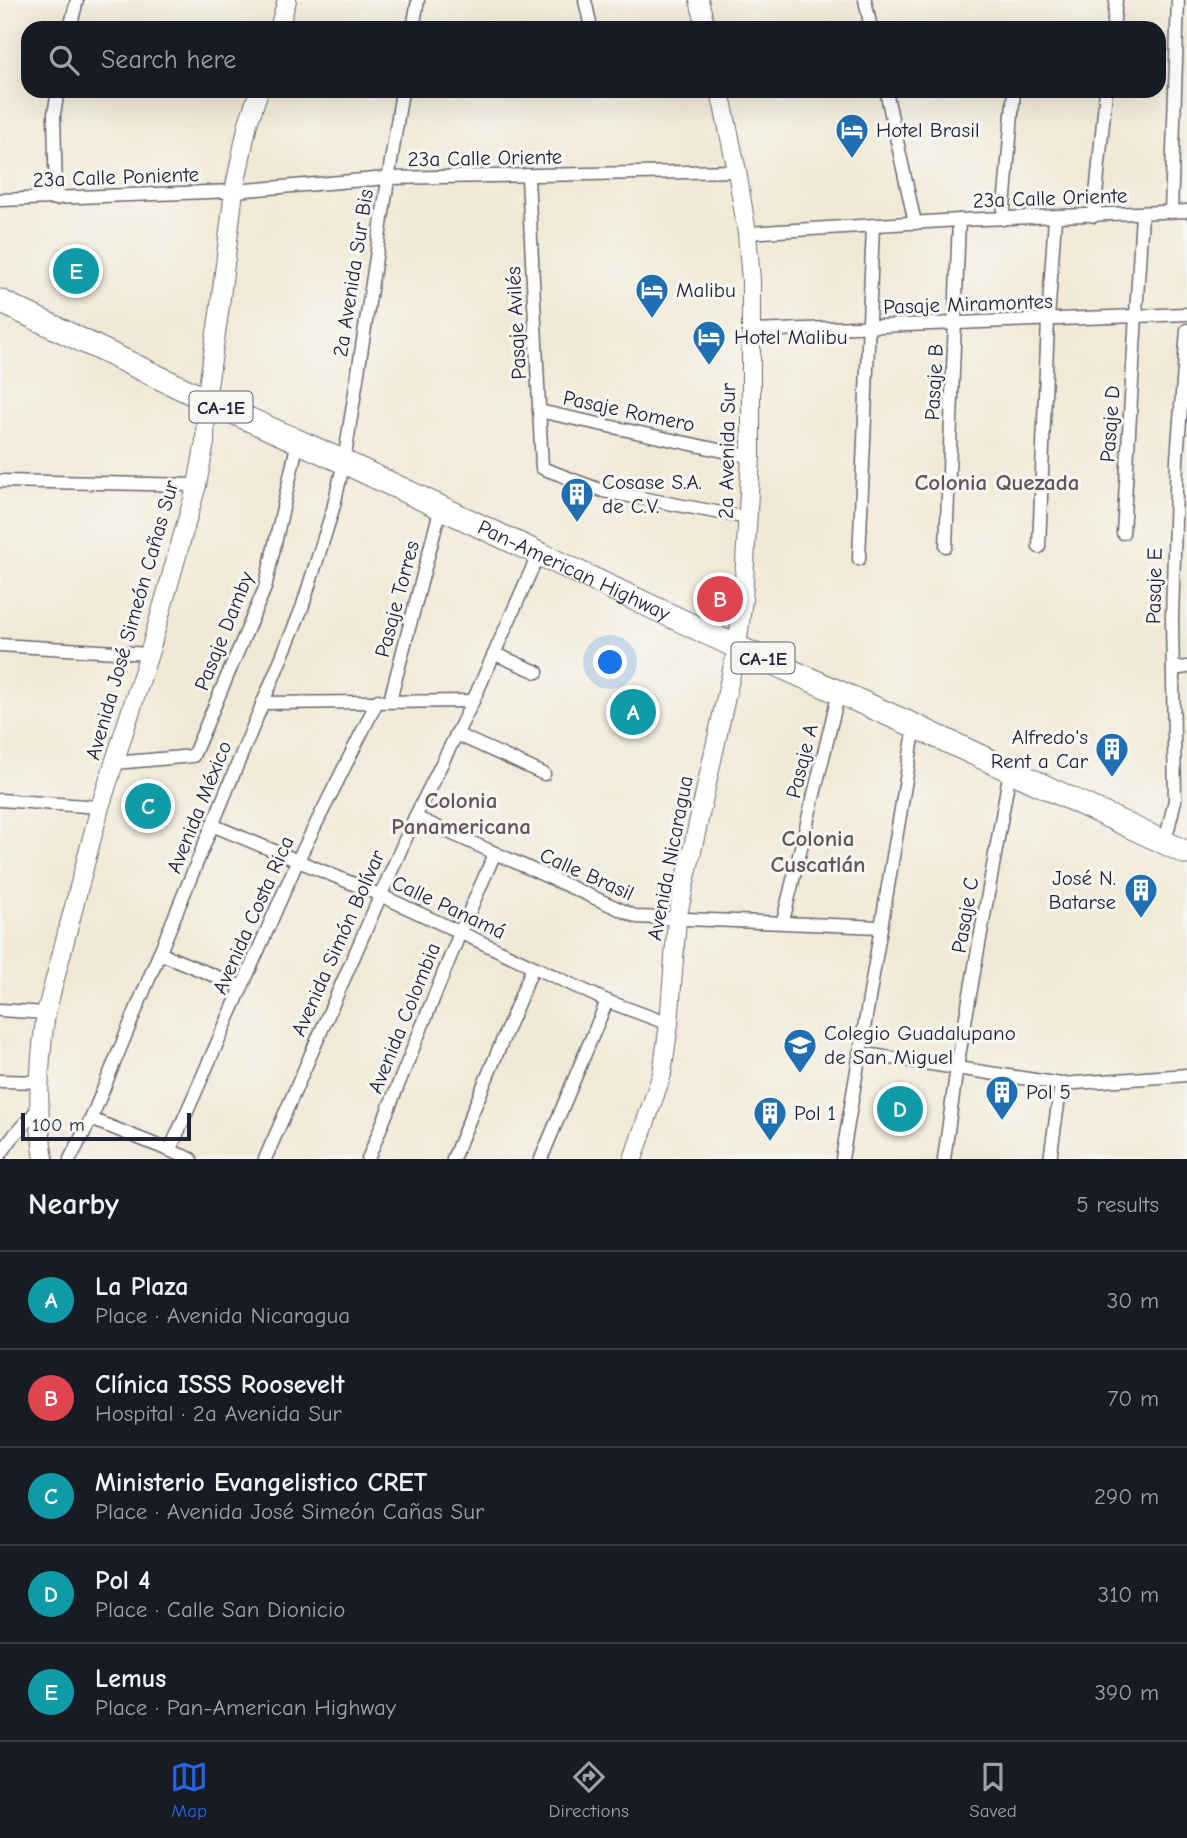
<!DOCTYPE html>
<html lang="en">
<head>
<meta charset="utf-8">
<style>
  body { margin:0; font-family:"Comic Neue",sans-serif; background:#20242c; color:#f1f3f6 }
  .scale { position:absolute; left:21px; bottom:18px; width:170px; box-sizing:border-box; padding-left:7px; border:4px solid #22223b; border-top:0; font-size:19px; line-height:24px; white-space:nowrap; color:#22223b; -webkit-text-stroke:5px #f6f6f2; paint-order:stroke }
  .you { position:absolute; left:611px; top:663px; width:24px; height:24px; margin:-18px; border:5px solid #fff; border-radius:50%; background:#1a73e8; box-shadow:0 0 0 10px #1a73e833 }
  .badge { display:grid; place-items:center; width:46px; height:46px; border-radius:50%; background:#2563eb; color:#fff; font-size:23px; font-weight:700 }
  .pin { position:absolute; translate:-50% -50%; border:4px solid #fff; box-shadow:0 2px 7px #0006 }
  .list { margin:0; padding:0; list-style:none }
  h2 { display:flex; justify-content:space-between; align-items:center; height:91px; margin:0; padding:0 28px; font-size:30px }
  h2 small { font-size:23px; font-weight:400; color:#9ea1a6 }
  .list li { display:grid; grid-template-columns:46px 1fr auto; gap:21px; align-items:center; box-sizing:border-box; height:98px; padding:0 28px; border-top:2px solid #363941 }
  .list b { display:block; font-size:26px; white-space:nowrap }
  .list p { margin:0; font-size:23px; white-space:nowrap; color:#9ea1a6 }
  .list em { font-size:23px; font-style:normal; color:#9ea1a6 }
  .icon { flex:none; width:38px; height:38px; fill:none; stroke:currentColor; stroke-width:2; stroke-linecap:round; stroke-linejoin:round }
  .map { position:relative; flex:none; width:1187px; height:1159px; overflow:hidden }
  .search { position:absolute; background:#171b24; box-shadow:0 7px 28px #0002; left:21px; right:21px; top:21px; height:77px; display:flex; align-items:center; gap:18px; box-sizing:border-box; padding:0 24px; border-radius:21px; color:#9ea1a6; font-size:26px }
  .sheet { height:581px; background:#171b24 }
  nav { display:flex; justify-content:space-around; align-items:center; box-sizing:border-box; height:98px; border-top:2px solid #363941; background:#171b24; font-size:19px; color:#9ea1a6 }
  nav a { display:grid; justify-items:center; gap:4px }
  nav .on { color:#2563eb }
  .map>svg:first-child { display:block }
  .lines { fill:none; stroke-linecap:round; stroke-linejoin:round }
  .street-casing { stroke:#6a6871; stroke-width:15 }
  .secondary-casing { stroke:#6a6871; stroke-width:20 }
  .highway-casing { stroke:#6a6871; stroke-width:25 }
  .street { stroke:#fff; stroke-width:12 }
  .secondary { stroke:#fff; stroke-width:18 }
  .highway { stroke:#fff; stroke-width:23 }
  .labels { text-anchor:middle; stroke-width:6; stroke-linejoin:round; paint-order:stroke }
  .shield { fill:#f6f6f2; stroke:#626272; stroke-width:2 }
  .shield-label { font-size:19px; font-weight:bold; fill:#22223b }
  .poi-label { font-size:21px; fill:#22223b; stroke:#f6f6f2; text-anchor:start }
  .street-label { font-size:21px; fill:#22223b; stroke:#f6f6f2 }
  .neighbourhood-label { font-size:23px; font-weight:bold; fill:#67535a; stroke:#f6f6f2 }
</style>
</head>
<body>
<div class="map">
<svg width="1187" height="1159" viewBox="0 0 1187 1159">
  <rect width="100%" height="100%" fill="#f6f6f2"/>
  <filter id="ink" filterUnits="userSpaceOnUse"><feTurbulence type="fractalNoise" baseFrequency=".0143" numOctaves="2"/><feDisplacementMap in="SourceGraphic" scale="14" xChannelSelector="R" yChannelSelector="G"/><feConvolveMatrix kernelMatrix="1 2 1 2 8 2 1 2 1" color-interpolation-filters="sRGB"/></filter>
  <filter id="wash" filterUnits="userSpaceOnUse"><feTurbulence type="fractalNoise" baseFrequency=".00686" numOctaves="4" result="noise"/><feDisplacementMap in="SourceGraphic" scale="28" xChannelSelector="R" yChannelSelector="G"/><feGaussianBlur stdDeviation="1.57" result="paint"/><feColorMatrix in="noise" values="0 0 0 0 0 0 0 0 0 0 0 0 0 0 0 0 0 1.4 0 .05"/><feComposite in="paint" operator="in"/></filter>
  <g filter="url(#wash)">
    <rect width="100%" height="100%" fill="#f1e9d5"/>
  </g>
  <g filter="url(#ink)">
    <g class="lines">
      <defs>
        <g id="street">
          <polyline points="585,0 591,28"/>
          <polyline points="865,0 871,28"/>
          <polyline points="70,28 77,0"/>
          <polyline points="413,28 418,0"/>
          <polyline points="1113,28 1116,0"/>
          <polyline points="886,91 915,223"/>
          <polyline points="528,177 542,468 603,491 748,518"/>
          <polyline points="56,199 54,114 58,91"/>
          <polyline points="0,200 234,191 387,178 737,171"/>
          <polyline points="1171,212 1178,0"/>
          <polyline points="1094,216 1106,91"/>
          <polyline points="1003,219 1014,91"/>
          <polyline points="747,233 959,220 1187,211"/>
          <polyline points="751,331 1187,314"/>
          <polyline points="539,411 751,457"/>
          <polyline points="0,481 197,485"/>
          <polyline points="1123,533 1142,214"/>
          <polyline points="946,546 959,220"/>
          <polyline points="1039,547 1048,320 1055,218"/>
          <polyline points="859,559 873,226"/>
          <polyline points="0,645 149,654"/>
          <polyline points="495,654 537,672"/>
          <polyline points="1173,669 1187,667"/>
          <polyline points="390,700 441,507"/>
          <polyline points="262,703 473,701"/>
          <polyline points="456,734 544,774"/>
          <polyline points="115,763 193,756 265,588 298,441"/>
          <polyline points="0,800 100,807"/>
          <polyline points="415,817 637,917 880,927"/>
          <polyline points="212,825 380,895 607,1001 669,1024"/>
          <polyline points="1165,842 1175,800 1172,618 1177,459 1187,330"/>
          <polyline points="783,921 839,692"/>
          <polyline points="159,953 242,987"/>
          <polyline points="0,1010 46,1013"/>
          <polyline points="859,1053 1061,1084 1187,1075"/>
          <polyline points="0,1081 41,1082"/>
          <polyline points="91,1119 191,1159"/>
          <polyline points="170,1150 298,860 378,700"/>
          <polyline points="0,1155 15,1134 39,1108"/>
          <polyline points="70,1159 91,1119 302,608 333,509 344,462 402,91"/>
          <polyline points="265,1159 415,817 473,701 539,553"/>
          <polyline points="368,1159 460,933 495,853"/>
          <polyline points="453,1159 533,967"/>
          <polyline points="541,1159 607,1001"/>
          <polyline points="842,1159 915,726"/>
          <polyline points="944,1159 957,1067 1010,771"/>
          <polyline points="1050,1159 1061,1084"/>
        </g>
        <g id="secondary">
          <polyline points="699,0 706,28"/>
          <polyline points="279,28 287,0"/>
          <path d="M 44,1159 C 36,1111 39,1060 46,1013 L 100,807 L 149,654 L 197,485 L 205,442 L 206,400 L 219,313 L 234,191 L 248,123 L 259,91"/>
          <polyline points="633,1159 662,1074 669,1024 677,919 737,647 743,599 751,457 751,280 747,233 737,171 720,91"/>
        </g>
        <g id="highway">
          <path id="s1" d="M 0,301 L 206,400 L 344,462 L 737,647 L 915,726 L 1187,853"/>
        </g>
      </defs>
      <use href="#street" class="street-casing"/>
      <use href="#secondary" class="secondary-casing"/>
      <use href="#highway" class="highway-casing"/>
      <use href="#street" class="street"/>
      <use href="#secondary" class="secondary"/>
      <use href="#highway" class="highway"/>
    </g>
  </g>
  <defs>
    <symbol id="hotel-pin" viewBox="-11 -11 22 30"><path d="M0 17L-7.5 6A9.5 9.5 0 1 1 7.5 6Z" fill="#1f6fb2" stroke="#f6f6f2"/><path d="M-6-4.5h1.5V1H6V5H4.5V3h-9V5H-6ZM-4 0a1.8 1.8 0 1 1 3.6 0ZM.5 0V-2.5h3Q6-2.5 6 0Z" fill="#fff"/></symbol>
    <symbol id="building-pin" viewBox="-11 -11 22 30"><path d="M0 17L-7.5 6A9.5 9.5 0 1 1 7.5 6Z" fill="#1f6fb2" stroke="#f6f6f2"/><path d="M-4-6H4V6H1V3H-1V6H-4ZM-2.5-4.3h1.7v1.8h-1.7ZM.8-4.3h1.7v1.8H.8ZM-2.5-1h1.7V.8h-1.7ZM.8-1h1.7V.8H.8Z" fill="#fff"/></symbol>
    <symbol id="school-pin" viewBox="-11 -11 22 30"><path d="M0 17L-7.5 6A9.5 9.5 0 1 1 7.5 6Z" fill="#1f6fb2" stroke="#f6f6f2"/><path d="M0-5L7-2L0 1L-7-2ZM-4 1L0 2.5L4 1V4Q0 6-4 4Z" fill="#fff"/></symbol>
  </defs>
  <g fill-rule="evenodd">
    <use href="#hotel-pin" x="833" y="111" width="38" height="52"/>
    <use href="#hotel-pin" x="633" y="271" width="38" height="52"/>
    <use href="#hotel-pin" x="690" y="318" width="38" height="52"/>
    <use href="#building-pin" x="558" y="475" width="38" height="52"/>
    <use href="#building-pin" x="1093" y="730" width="38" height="52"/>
    <use href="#building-pin" x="1122" y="871" width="38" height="52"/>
    <use href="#school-pin" x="781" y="1026" width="38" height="52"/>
    <use href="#building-pin" x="983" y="1073" width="38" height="52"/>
    <use href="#building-pin" x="751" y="1094" width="38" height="52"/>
  </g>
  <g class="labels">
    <g class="shield">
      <rect x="189.5" y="391.5" width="63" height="31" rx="5"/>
      <rect x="731.5" y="642.5" width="63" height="31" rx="5"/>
    </g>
    <g class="shield-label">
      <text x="221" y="414">CA-1E</text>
      <text x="763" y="665">CA-1E</text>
    </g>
    <g class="poi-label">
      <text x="876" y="137">Hotel Brasil</text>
      <text x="676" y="297">Malibu</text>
      <text x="734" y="344">Hotel Malibu</text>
      <text x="602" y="489">Cosase S.A.<tspan x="602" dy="24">de C.V.</tspan></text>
      <text x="1088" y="744" text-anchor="end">Alfredo's<tspan x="1088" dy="24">Rent a Car</tspan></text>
      <text x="1116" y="885" text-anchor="end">José N.<tspan x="1116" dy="24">Batarse</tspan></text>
      <text x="824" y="1040">Colegio Guadalupano<tspan x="824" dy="24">de San Miguel</tspan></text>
      <text x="1026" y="1099">Pol 5</text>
      <text x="794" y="1120">Pol 1</text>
    </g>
    <g class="street-label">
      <text transform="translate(485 158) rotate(-1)" y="7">23a Calle Oriente</text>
      <text transform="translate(116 177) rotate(-2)" y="7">23a Calle Poniente</text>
      <text transform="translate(1050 198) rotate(-2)" y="7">23a Calle Oriente</text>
      <text transform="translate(353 273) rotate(-81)" y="7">2a Avenida Sur Bis</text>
      <text transform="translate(968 304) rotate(-2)" y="7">Pasaje Miramontes</text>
      <text transform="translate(516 323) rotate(-93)" y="7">Pasaje Avilés</text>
      <text transform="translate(934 382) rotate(-87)" y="7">Pasaje B</text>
      <text transform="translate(629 411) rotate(12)" y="7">Pasaje Romero</text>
      <text transform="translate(1110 424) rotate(-86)" y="7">Pasaje D</text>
      <text transform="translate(727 451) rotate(-89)" y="7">2a Avenida Sur</text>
      <text dy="7" stroke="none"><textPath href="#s1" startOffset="634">Pan-American Highway</textPath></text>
      <text transform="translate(1154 586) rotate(-89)" y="7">Pasaje E</text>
      <text transform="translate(397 599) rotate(-75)" y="7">Pasaje Torres</text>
      <text transform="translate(132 620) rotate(-74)" y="7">Avenida José Simeón Cañas Sur</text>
      <text transform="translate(224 631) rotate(-68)" y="7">Pasaje Damby</text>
      <text transform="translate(802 761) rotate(-76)" y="7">Pasaje A</text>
      <text transform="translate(199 807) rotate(-68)" y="7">Avenida México</text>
      <text transform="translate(670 858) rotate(-79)" y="7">Avenida Nicaragua</text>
      <text transform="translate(587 874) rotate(24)" y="7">Calle Brasil</text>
      <text transform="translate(449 907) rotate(25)" y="7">Calle Panamá</text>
      <text transform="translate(253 915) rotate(-66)" y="7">Avenida Costa Rica</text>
      <text transform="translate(965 915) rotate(-80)" y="7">Pasaje C</text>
      <text transform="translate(338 943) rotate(-66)" y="7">Avenida Simón Bolívar</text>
      <text transform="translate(404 1018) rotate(-68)" y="7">Avenida Colombia</text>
    </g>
    <g class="neighbourhood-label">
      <text x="997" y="490">Colonia Quezada</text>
      <text x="461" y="808">Colonia<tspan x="461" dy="26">Panamericana</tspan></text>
      <text x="818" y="846">Colonia<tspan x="818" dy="26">Cuscatlán</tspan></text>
    </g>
  </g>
</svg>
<div class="scale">100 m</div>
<div class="you"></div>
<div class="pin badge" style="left:633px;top:712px;background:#0f9aa8">A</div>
<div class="pin badge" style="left:720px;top:599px;background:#e0444e">B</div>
<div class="pin badge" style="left:148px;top:806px;background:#0f9aa8">C</div>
<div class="pin badge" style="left:900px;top:1109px;background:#0f9aa8">D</div>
<div class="pin badge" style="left:76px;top:271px;background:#0f9aa8">E</div>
<div class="search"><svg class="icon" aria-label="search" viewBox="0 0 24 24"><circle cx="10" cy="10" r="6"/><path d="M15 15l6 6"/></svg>Search here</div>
</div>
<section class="sheet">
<h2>Nearby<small>5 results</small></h2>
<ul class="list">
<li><span class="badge" style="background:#0f9aa8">A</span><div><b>La Plaza</b><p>Place · Avenida Nicaragua</p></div><em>30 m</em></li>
<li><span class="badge" style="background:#e0444e">B</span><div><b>Clínica ISSS Roosevelt</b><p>Hospital · 2a Avenida Sur</p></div><em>70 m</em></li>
<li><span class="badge" style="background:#0f9aa8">C</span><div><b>Ministerio Evangelistico CRET</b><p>Place · Avenida José Simeón Cañas Sur</p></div><em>290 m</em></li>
<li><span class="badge" style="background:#0f9aa8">D</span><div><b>Pol 4</b><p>Place · Calle San Dionicio</p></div><em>310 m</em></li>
<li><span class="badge" style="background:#0f9aa8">E</span><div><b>Lemus</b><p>Place · Pan-American Highway</p></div><em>390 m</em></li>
</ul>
</section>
<nav>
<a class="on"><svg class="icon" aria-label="map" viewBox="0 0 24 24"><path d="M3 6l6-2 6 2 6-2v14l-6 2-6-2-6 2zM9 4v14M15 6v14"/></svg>Map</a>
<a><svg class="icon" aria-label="directions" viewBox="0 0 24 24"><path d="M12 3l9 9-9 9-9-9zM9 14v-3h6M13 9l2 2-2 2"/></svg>Directions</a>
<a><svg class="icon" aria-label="saved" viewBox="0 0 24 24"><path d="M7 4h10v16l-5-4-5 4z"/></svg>Saved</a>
</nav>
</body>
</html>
